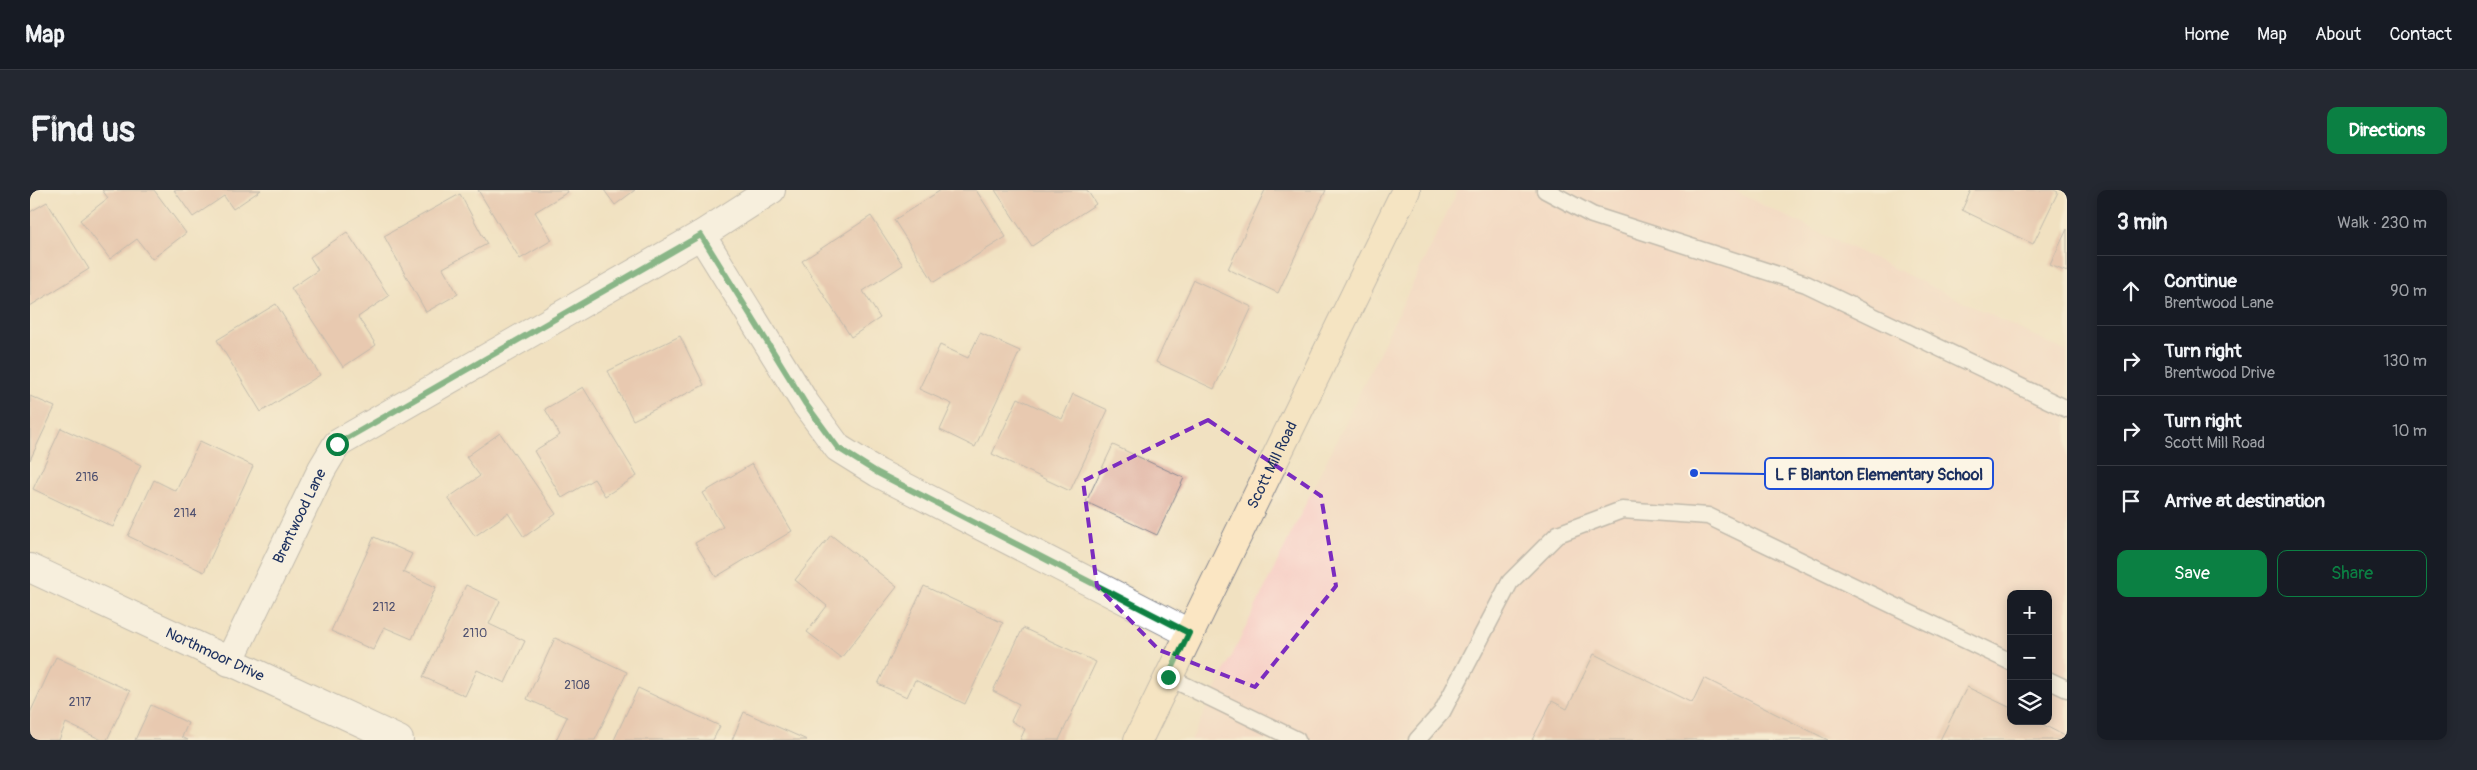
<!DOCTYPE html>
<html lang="en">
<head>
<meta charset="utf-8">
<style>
  body { margin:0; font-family:Pangolin,sans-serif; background:#242831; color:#f1f3f6 }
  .controls { position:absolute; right:15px; bottom:15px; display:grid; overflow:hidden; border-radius:10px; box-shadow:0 2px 12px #0003 }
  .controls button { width:45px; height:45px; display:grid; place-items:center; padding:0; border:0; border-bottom:1px solid #363941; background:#171b24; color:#f1f3f6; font:25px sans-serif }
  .stop { position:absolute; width:15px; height:15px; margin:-11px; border:4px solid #0b8043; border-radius:50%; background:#fff }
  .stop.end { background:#0b8043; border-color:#fff; box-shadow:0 1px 5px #0008 }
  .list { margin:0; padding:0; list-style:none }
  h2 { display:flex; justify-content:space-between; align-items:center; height:65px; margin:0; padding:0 20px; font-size:21px }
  h2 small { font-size:16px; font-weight:400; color:#9ea1a6 }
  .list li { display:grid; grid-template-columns:32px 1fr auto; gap:15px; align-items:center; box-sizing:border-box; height:70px; padding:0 20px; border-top:1px solid #363941 }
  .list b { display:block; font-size:19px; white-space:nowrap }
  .list p { margin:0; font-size:16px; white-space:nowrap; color:#9ea1a6 }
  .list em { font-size:16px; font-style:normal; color:#9ea1a6 }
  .actions { display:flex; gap:10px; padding:15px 20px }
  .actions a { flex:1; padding:11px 0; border:1px solid #0b8043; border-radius:10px; text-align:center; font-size:18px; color:#0b8043 }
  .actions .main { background:#0b8043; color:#fff }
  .icon { flex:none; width:28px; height:28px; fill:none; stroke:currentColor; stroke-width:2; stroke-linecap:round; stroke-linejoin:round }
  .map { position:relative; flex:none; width:2037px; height:550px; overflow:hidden; border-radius:10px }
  header { display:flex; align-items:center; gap:30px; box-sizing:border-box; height:70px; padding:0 25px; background:#171b24; border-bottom:1px solid #363941 }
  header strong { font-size:24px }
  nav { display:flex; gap:28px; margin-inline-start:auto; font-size:18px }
  .intro { display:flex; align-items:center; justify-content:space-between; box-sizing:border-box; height:120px; padding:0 30px }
  h1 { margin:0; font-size:35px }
  .button { padding:12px 22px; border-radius:10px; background:#0b8043; color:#fff; font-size:18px; font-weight:700 }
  main { display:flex; gap:30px; padding:0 30px }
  aside { flex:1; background:#171b24; border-radius:10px; box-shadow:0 2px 12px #0003 }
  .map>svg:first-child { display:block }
  .built { fill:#f7d1c7; fill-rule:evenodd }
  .building { fill:#ddac9c }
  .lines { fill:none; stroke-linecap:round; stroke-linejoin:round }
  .lane-casing { stroke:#868890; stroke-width:19 }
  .street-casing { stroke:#868890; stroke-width:30 }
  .secondary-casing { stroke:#868890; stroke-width:30 }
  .lane { stroke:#fff; stroke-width:16 }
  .street { stroke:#fff; stroke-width:28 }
  .secondary { stroke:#fbe6c3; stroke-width:28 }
  .route { stroke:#0b8043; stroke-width:6 }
  .marked { fill:none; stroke:#7b2cbf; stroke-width:4; stroke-dasharray:10 6; stroke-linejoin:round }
  .labels { text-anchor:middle; stroke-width:5; stroke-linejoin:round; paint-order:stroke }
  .number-label { font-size:12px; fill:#4c4e6e }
  .street-label { font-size:15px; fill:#1b2f5e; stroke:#fcf5e5 }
  .leader { fill:none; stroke:#1d4ed8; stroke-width:2 }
  .callout-dot { fill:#1d4ed8; stroke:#fcf5e5; stroke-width:2 }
  .callout { fill:#fcf5e5; stroke:#1d4ed8; stroke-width:2 }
  .callout-label { font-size:16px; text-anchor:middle; font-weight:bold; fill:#1b2f5e }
</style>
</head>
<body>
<header>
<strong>Map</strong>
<nav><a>Home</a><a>Map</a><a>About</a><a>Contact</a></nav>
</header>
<div class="intro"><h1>Find us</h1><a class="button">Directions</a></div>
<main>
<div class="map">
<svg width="2037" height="550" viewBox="0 0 2037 550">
  <rect width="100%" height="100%" fill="#fcf5e5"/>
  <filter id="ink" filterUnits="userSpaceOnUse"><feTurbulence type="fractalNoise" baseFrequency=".02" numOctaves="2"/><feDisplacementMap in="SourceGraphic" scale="10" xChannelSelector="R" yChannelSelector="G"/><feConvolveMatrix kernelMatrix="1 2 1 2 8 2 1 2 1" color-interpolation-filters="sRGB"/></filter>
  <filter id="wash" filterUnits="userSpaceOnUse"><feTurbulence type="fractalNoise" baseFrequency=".0096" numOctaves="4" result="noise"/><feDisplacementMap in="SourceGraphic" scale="20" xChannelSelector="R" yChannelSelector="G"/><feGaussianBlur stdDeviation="1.12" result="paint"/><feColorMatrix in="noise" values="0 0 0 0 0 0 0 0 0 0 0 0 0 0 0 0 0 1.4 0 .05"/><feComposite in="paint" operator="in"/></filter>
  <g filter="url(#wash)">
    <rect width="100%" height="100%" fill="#f1e1c1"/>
    <path class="built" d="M 1428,0 L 1702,0 L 2037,162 L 2037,550 L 1161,550 ZM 1981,404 L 2018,404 L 2018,531 L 1981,531 Z"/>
    <g id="blocks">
      <g class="building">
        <polygon points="72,0 124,0 156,43 122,69 107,49 80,69 50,30 78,8"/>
        <polygon points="144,0 231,0 203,19 194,6 163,27"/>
        <polygon points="448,0 537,0 538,2 505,22 522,50 490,69"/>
        <polygon points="574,0 605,0 585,15"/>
        <polygon points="911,0 946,0 976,47 904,92 864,30"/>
        <polygon points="965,0 1057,0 1066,14 1002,56"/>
        <polygon points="1235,0 1296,0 1248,103 1198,79"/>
        <polygon points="1941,0 2024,0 2028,2 2003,54 1932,20"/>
        <polygon points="430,4 457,54 413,78 428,104 396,122 354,46"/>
        <polygon points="17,12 59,79 0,116 0,22"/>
        <polygon points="841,26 873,75 833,101 850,128 821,147 772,71"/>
        <polygon points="2037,39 2037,82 2020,75"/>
        <polygon points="317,42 359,106 328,127 346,155 313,177 261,98 288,80 280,67"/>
        <polygon points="1164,90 1222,117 1184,199 1126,172"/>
        <polygon points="246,114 290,185 231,222 187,150"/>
        <polygon points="950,143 990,161 945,257 910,240 922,214 889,199 910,155 938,168"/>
        <polygon points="650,146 674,195 603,230 578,181"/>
        <polygon points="553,197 607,286 575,306 564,289 532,308 504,261 530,245 515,219"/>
        <polygon points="1043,204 1078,220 1040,301 962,264 988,208 1032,229"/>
        <polygon points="0,206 25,217 0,270"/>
        <polygon points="31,238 111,275 83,337 3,299"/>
        <polygon points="470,243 526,324 494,347 478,323 445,346 418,308 450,286 436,267"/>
        <polygon points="170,251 223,276 174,382 98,346 124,290 146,301"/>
        <polygon points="1083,255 1154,288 1127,345 1056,312"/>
        <polygon points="722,274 762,341 686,387 665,353 693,337 673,303"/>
        <polygon points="801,345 867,397 811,468 777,442 797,416 765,390"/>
        <polygon points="344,347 382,364 373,382 406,397 382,449 354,437 343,460 301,441"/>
        <polygon points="436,395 470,411 459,434 495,451 475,493 447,480 435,506 393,487"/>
        <polygon points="894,396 973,433 935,514 885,490 877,507 848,494"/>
        <polygon points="993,438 1066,472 1029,550 990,550 995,539 981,531 989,514 963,501"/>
        <polygon points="525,448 597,482 565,550 526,550 537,527 497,509"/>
        <polygon points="1564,464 1662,513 1674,488 1798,550 1502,550 1522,511 1537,519"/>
        <polygon points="26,467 100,501 77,550 72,550 36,533 29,550 7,550 0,547 0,523"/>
        <polygon points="1937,497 1981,518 1981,531 2006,531 2037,547 2037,550 1910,550"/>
        <polygon points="608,498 690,536 683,550 584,550"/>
        <polygon points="121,515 158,533 152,547 158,550 105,550"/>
        <polygon points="714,522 777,550 702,550"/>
      </g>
    </g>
  </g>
  <g filter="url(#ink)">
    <use href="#blocks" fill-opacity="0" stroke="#868890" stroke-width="1"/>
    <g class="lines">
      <defs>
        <g id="lane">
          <polyline points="1515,0 1562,25 1776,94 2037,219"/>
          <polyline points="1138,487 1267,550"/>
          <polyline points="2018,490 2037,499"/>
          <polyline points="1387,550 1412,522 1480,392 1528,344 1592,320 1678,326 1981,472"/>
        </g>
        <g id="street">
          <polyline points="671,45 775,213 808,258 848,283 1159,443"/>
          <path id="s1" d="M 0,378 L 369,550"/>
          <path id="s2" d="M 199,472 L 292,279 L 307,254 L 671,45 L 741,0"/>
        </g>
        <g id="secondary">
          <path id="s3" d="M 1108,550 L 1376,0"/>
        </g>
      </defs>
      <use href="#lane" class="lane-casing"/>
      <use href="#street" class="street-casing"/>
      <use href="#secondary" class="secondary-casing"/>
      <use href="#lane" class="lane"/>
      <use href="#street" class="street"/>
      <use href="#secondary" class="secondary"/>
    </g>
  </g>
  <g class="lines" filter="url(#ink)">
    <polyline class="route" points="307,254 671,45 775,213 808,258 848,283 1159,443 1138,487"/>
  </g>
  <path d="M0 0H2037V550H0ZM 1178,230 L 1291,306 L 1306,396 L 1225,497 L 1129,460 L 1067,396 L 1053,291 Z" fill="#f1e1c1" fill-opacity=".55" fill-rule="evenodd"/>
  <path class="marked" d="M 1178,230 L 1291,306 L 1306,396 L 1225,497 L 1129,460 L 1067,396 L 1053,291 Z"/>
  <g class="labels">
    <g class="number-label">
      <text x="57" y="291">2116</text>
      <text x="155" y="327">2114</text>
      <text x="354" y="421">2112</text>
      <text x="445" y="447">2110</text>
      <text x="547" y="499">2108</text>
      <text x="50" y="516">2117</text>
    </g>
    <g class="street-label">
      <text dy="5" stroke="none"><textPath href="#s3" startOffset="306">Scott Mill Road</textPath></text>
      <text dy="5" stroke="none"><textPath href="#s2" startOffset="162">Brentwood Lane</textPath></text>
      <text dy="5" stroke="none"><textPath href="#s1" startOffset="204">Northmoor Drive</textPath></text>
    </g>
  </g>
  <path class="leader" d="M1664 283L1735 284"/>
  <circle class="callout-dot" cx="1664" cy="283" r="5"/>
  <rect class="callout" x="1735" y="268" width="228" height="31" rx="5"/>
  <g class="callout-label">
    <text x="1849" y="290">L F Blanton Elementary School</text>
  </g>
</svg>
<div class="controls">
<button>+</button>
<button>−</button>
<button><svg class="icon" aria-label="layers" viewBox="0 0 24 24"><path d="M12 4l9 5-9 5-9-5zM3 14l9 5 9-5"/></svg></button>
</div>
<div class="stop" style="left:307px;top:254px"></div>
<div class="stop end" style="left:1138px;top:487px"></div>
</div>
<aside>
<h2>3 min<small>Walk · 230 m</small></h2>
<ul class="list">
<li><svg class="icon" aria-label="ahead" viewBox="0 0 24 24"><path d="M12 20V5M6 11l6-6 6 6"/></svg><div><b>Continue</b><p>Brentwood Lane</p></div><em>90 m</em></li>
<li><svg class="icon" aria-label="right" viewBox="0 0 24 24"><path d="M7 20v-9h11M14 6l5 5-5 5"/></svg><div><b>Turn right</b><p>Brentwood Drive</p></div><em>130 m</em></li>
<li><svg class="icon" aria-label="right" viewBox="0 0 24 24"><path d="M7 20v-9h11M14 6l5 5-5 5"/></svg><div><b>Turn right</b><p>Scott Mill Road</p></div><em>10 m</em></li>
<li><svg class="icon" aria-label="arrive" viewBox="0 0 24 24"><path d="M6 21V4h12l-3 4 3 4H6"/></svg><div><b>Arrive at destination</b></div></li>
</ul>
<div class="actions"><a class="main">Save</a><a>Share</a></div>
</aside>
</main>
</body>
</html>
